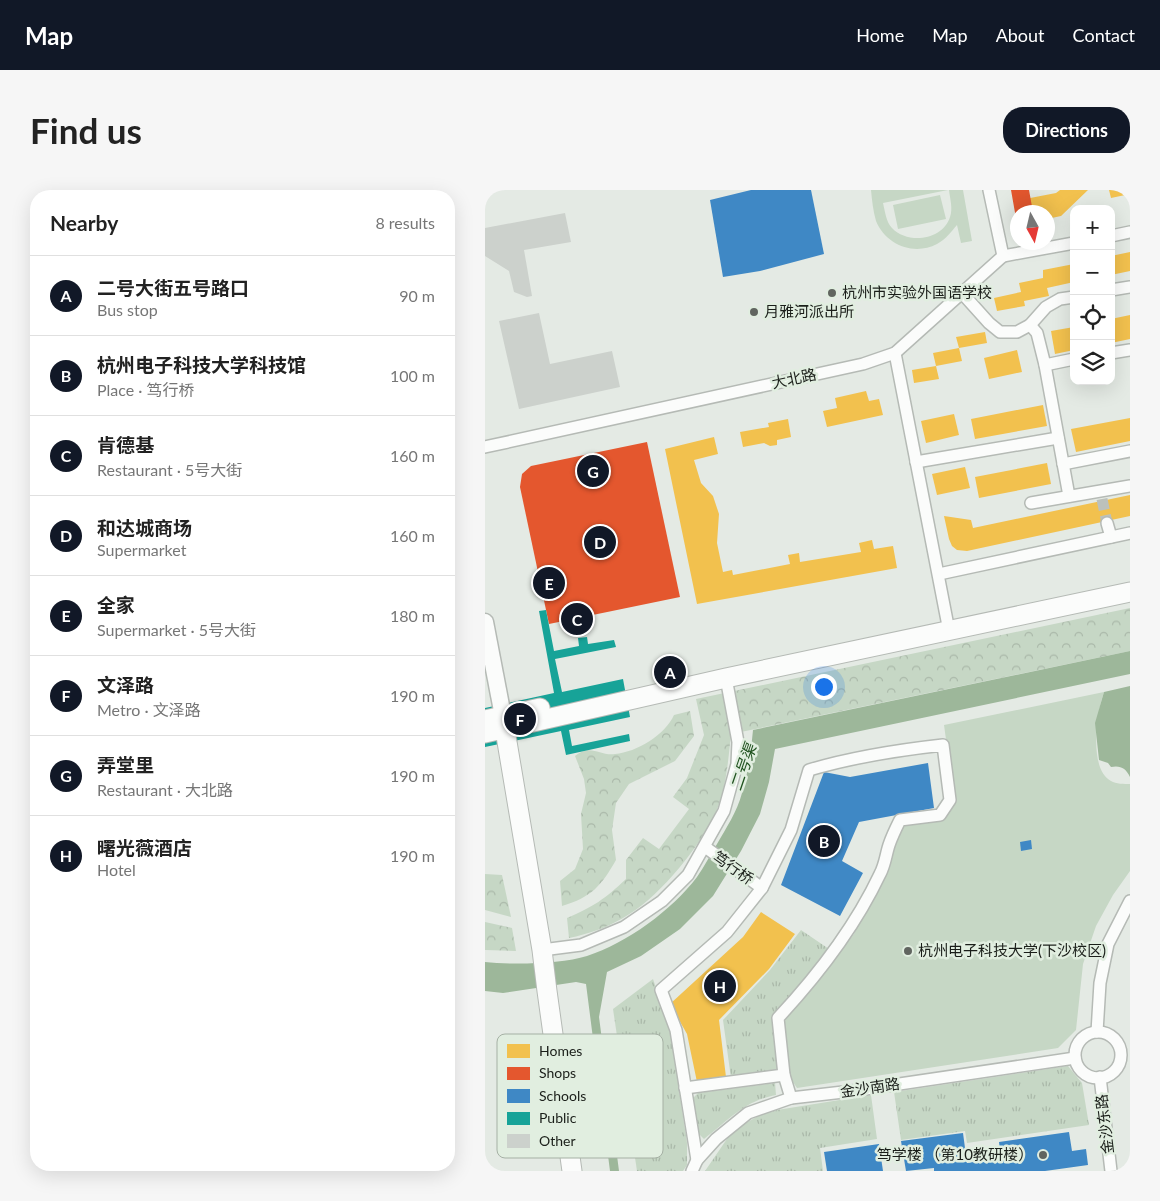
<!DOCTYPE html>
<html lang="en">
<head>
<meta charset="utf-8">
<style>
  body { margin:0; font-family:Lato,"Noto Sans SC",sans-serif; background:#f6f6f6; color:#222 }
  .controls { position:absolute; right:15px; top:15px; display:grid; overflow:hidden; border-radius:10px; box-shadow:0 5px 20px #0002 }
  .controls button { width:45px; height:45px; display:grid; place-items:center; padding:0; border:0; border-bottom:1px solid #e0e0e0; background:#fff; color:#222; font:25px sans-serif }
  .compass { position:absolute; left:525px; top:15px; width:45px; height:45px; border-radius:50%; background:#fff; box-shadow:0 5px 20px #0002; rotate:172deg }
  .you { position:absolute; left:338px; top:496px; width:18px; height:18px; margin:-12px; border:4px solid #fff; border-radius:50%; background:#1a73e8; box-shadow:0 0 0 8px #1a73e833 }
  .badge { display:grid; place-items:center; width:32px; height:32px; border-radius:50%; background:#111827; color:#fff; font-size:16px; font-weight:700 }
  .pin { position:absolute; translate:-50% -50%; border:2px solid #fff; box-shadow:0 1px 5px #0006 }
  .list { margin:0; padding:0; list-style:none }
  h2 { display:flex; justify-content:space-between; align-items:center; height:65px; margin:0; padding:0 20px; font-size:21px }
  h2 small { font-size:16px; font-weight:400; color:#767676 }
  .list li { display:grid; grid-template-columns:32px 1fr auto; gap:15px; align-items:center; box-sizing:border-box; height:80px; padding:0 20px; border-top:1px solid #e0e0e0 }
  .list b { display:block; font-size:19px; white-space:nowrap }
  .list p { margin:0; font-size:16px; white-space:nowrap; color:#767676 }
  .list em { font-size:16px; font-style:normal; color:#767676 }
  .icon { flex:none; width:28px; height:28px; fill:none; stroke:currentColor; stroke-width:2; stroke-linecap:round; stroke-linejoin:round }
  .map { position:relative; flex:none; width:645px; height:981px; overflow:hidden; border-radius:20px }
  header { display:flex; align-items:center; gap:30px; box-sizing:border-box; height:70px; padding:0 25px; background:#111827; color:#fff }
  header strong { font-size:24px }
  nav { display:flex; gap:28px; margin-inline-start:auto; font-size:18px }
  .intro { display:flex; align-items:center; justify-content:space-between; box-sizing:border-box; height:120px; padding:0 30px }
  h1 { margin:0; font-size:35px }
  .button { padding:12px 22px; border-radius:20px; background:#111827; color:#fff; font-size:18px; font-weight:700 }
  main { display:flex; gap:30px; padding:0 30px }
  aside { flex:1; background:#fff; border-radius:20px; box-shadow:0 5px 20px #0002 }
  .map>svg:first-child { display:block }
  .grass { fill:url(#grass-tufts) }
  .forest { fill:url(#forest-crowns) }
  .green { fill:#c6d7c5 }
  .water { fill:#9db79a }
  .homes { fill:#f2c14e }
  .shops { fill:#e4572e }
  .schools { fill:#3f88c5 }
  .public { fill:#17a398 }
  .building { fill:#ccd1cc }
  .lines { fill:none; stroke-linecap:round; stroke-linejoin:round }
  .street-tunnel { stroke:#bcc1bb; stroke-width:11; stroke-dasharray:11 5.5; stroke-linecap:butt }
  .street-casing { stroke:#b5bab5; stroke-width:14 }
  .secondary-casing { stroke:#b5bab5; stroke-width:19 }
  .primary-casing { stroke:#b5bab5; stroke-width:21 }
  .street { stroke:#fbfcfb; stroke-width:11 }
  .secondary { stroke:#fbfcfb; stroke-width:16 }
  .primary { stroke:#fbfcfb; stroke-width:19 }
  .poi-dot { fill:#616560; stroke:#e1eee0; stroke-width:2 }
  .labels { text-anchor:middle; stroke-width:5; stroke-linejoin:round; paint-order:stroke }
  .poi-label { font-size:15px; fill:#1a1e19; stroke:#e1eee0; text-anchor:start }
  .street-label { font-size:15px; fill:#1a1e19; stroke:#e1eee0 }
  .water-label { font-size:16px; font-style:italic; fill:#215320; stroke:#e1eee0 }
  .key { fill:#e1eee0; stroke:#a5b0a4; stroke-width:1 }
  .key-label { font-size:14px; fill:#1a1e19 }
</style>
</head>
<body>
<header>
<strong>Map</strong>
<nav><a>Home</a><a>Map</a><a>About</a><a>Contact</a></nav>
</header>
<div class="intro"><h1>Find us</h1><a class="button">Directions</a></div>
<main>
<aside>
<h2>Nearby<small>8 results</small></h2>
<ul class="list">
<li><span class="badge">A</span><div><b>二号大街五号路口</b><p>Bus stop</p></div><em>90 m</em></li>
<li><span class="badge">B</span><div><b>杭州电子科技大学科技馆</b><p>Place · 笃行桥</p></div><em>100 m</em></li>
<li><span class="badge">C</span><div><b>肯德基</b><p>Restaurant · 5号大街</p></div><em>160 m</em></li>
<li><span class="badge">D</span><div><b>和达城商场</b><p>Supermarket</p></div><em>160 m</em></li>
<li><span class="badge">E</span><div><b>全家</b><p>Supermarket · 5号大街</p></div><em>180 m</em></li>
<li><span class="badge">F</span><div><b>文泽路</b><p>Metro · 文泽路</p></div><em>190 m</em></li>
<li><span class="badge">G</span><div><b>弄堂里</b><p>Restaurant · 大北路</p></div><em>190 m</em></li>
<li><span class="badge">H</span><div><b>曙光薇酒店</b><p>Hotel</p></div><em>190 m</em></li>
</ul>
</aside>
<div class="map">
<svg width="645" height="981" viewBox="0 0 645 981">
  <defs>
    <pattern id="grass-tufts" width="24" height="20" patternUnits="userSpaceOnUse" patternTransform="scale(1.25)"><rect width="24" height="20" fill="#c6d7c5"/><path d="M3 7l-1-3M5 7V3M7 7l1-3M15 17l-1-3M17 17v-4M19 17l1-3" fill="none" stroke="#aab8a9"/></pattern>
    <pattern id="forest-crowns" width="20" height="18" patternUnits="userSpaceOnUse" patternTransform="scale(1.25)"><rect width="20" height="18" fill="#c6d7c5"/><path d="M2 6a3 3 0 1 1 6 0M12 15a3 3 0 1 1 6 0" fill="none" stroke="#aab8a9"/></pattern>
  </defs>
  <rect width="100%" height="100%" fill="#e4eae4"/>
  <g class="grass">
    <polygon points="316,740 344,759 323,787 290,824 293,880 246,888 238,830 285,780"/>
    <polygon points="168,789 185,839 202,953 202,975 198,981 152,981 128,819"/>
    <polygon points="583,876 597,893 604,935 482,953 480,941 416,950 409,902"/>
    <path d="M 290,893 L 291,905 C 259,911 244,930 219,949 L 213,943 L 208,908 L 213,903 Z"/>
    <polygon points="386,905 392,949 335,958 338,981 220,981 244,946 259,934 275,925 292,920"/>
  </g>
  <g class="forest">
    <path d="M 645,418 L 645,461 L 246,544 C 243,572 241,605 227,630 C 209,664 171,710 138,728 C 121,738 103,744 84,748 L 82,728 C 108,717 120,709 141,689 L 141,670 L 158,648 L 174,659 L 204,619 L 188,607 L 202,588 L 219,545 L 211,509 Z"/>
    <path d="M 205,521 L 209,546 L 190,571 L 144,594 L 131,613 L 127,640 L 131,670 C 116,696 107,707 77,716 L 75,691 L 90,679 L 98,659 L 96,624 L 101,603 L 99,589 L 90,566 C 106,553 114,566 130,564 C 152,562 180,545 189,525 Z"/>
    <polygon points="0,684 17,685 26,727 0,720"/>
    <polygon points="0,732 27,738 31,761 0,760"/>
  </g>
  <g class="green">
    <path d="M 386,0 L 463,0 L 398,13 C 400,21 401,32 407,38 C 423,55 458,50 465,27 C 468,18 465,9 464,0 L 478,0 L 487,51 L 476,53 L 472,35 C 466,42 461,49 452,54 C 429,66 401,55 391,31 C 388,21 387,10 386,0 Z"/>
    <polygon points="455,5 461,29 413,39 408,15"/>
    <path d="M 619,502 C 612,521 603,579 626,591 C 631,594 639,594 645,594 L 645,681 L 628,705 L 611,736 L 598,774 L 591,840 L 573,858 L 312,898 L 304,886 L 298,835 L 306,818 L 350,768 L 369,744 L 415,638 L 423,632 L 459,626 L 470,614 L 459,535 Z"/>
  </g>
  <g class="water">
    <path d="M 645,461 L 645,484 L 290,559 L 284,592 L 275,624 L 256,661 L 228,706 L 195,739 L 156,766 L 122,782 L 114,827 L 134,981 L 125,981 L 101,794 L 91,792 L 18,803 L 0,801 L 0,772 C 27,775 77,774 102,766 C 142,753 187,720 212,687 C 219,677 225,665 232,654 C 241,638 252,622 257,603 C 263,583 266,561 268,540 Z"/>
    <path d="M 645,496 L 645,587 C 641,578 635,575 626,577 L 623,573 L 614,570 L 610,533 L 619,502 Z"/>
  </g>
  <g class="homes">
    <polygon points="575,0 603,0 576,26 562,29 562,22 542,22 540,9 571,3"/>
    <polygon points="624,0 645,0 645,4 626,8"/>
    <polygon points="645,62 645,81 626,85 626,66"/>
    <polygon points="589,74 589,92 562,98 564,106 539,111 540,116 512,121 509,108 536,102 534,93 558,88 558,80"/>
    <polygon points="645,125 645,149 626,153 626,129"/>
    <polygon points="589,137 589,160 570,164 566,141"/>
    <polygon points="500,142 502,153 474,158 471,147"/>
    <polygon points="474,158 477,171 451,176 448,163"/>
    <polygon points="532,160 537,182 504,189 499,168"/>
    <polygon points="451,176 454,189 429,193 427,180"/>
    <polygon points="381,201 384,211 394,209 398,225 342,237 338,221 352,218 350,208"/>
    <polygon points="558,215 562,236 490,249 486,229"/>
    <polygon points="469,224 474,245 441,253 436,231"/>
    <polygon points="645,228 645,251 591,262 586,239"/>
    <polygon points="303,229 306,247 292,250 292,255 285,256 279,253 258,257 255,242 284,237 283,233"/>
    <polygon points="229,247 233,264 209,270 216,293 228,306 234,324 232,353 238,382 247,380 248,385 305,374 303,365 314,363 315,372 376,362 374,353 387,350 389,359 408,356 412,378 212,414 180,259"/>
    <polygon points="562,273 566,294 494,308 490,287"/>
    <polygon points="480,277 485,298 452,305 447,284"/>
    <polygon points="645,305 645,326 482,361 472,360 467,356 464,349 459,326 486,330 488,338"/>
    <polygon points="276,722 310,744 284,779 234,830 241,887 212,892 202,844 185,814 258,747"/>
  </g>
  <g class="shops">
    <polygon points="526,0 544,0 548,22 532,22 532,34"/>
    <polygon points="162,252 195,407 64,434 35,297 37,284 46,276"/>
  </g>
  <g class="schools">
    <polygon points="266,0 326,0 339,64 275,81 238,87 225,10"/>
    <polygon points="443,573 449,618 374,632 357,671 378,683 355,726 296,695 339,582 365,587"/>
    <polygon points="546,650 547,659 536,661 535,652"/>
    <polygon points="584,942 587,961 601,959 603,975 560,981 449,981 449,978 421,981 416,951 478,943 482,973 516,968 514,952"/>
    <polygon points="394,954 398,981 342,981 339,962"/>
  </g>
  <polygon class="public" points="61,420 69,461 94,456 93,448 102,447 103,454 129,450 131,457 70,469 77,502 138,489 145,527 84,540 87,556 144,544 145,551 81,565 76,541 0,557 0,518 69,503 54,421"/>
  <g class="building">
    <polygon points="80,23 86,52 39,60 47,106 42,107 29,102 24,81 0,66 0,38"/>
    <polygon points="54,123 65,174 127,161 135,197 34,219 14,131"/>
  </g>
  <g class="lines">
    <polyline class="street-tunnel" points="617,309 622,333"/>
    <defs>
      <g id="street">
        <polyline points="626,46 645,42"/>
        <polyline points="518,66 589,53"/>
        <polyline points="626,100 645,97"/>
        <polyline points="477,103 504,133 515,142 532,142 545,135 561,117 575,109 589,107"/>
        <polyline points="545,135 552,143 560,175 584,306"/>
        <polyline points="410,163 464,441"/>
        <polyline points="626,163 645,160"/>
        <polyline points="560,175 589,169"/>
        <polyline points="0,257 378,174 410,163 518,66 504,0"/>
        <polyline points="431,272 573,248"/>
        <polyline points="578,274 645,261"/>
        <polyline points="546,313 645,296"/>
        <polyline points="622,333 626,347"/>
        <polyline points="454,384 645,343"/>
        <polyline points="220,657 277,698"/>
        <polyline points="57,760 96,755 139,737 177,711 203,685 239,621 252,574 253,552 241,488"/>
        <polyline points="612,842 615,793 623,754 645,711"/>
        <circle cx="613" cy="865" r="23"/>
        <polyline points="615,887 626,981"/>
        <polyline points="200,898 299,885"/>
        <path d="M 212,970 L 191,840 L 176,800 L 242,742 L 277,698 L 306,640 L 324,580 C 368,567 413,560 458,555 L 465,610 L 455,625 L 415,630 C 411,638 407,646 404,655 C 401,664 400,675 395,684 C 370,737 333,785 293,828 L 299,885 L 306,908"/>
        <polyline points="207,981 212,970 231,949 263,923 306,908 367,901 590,868"/>
      </g>
      <polyline id="secondary" points="0,432 18,526"/>
      <g id="primary">
        <polyline points="18,528 57,760 62,801 87,981"/>
        <polyline points="0,530 55,518"/>
        <polyline points="0,543 241,488 645,402"/>
      </g>
    </defs>
    <use href="#street" class="street-casing"/>
    <use href="#secondary" class="secondary-casing"/>
    <use href="#primary" class="primary-casing"/>
    <use href="#street" class="street"/>
    <use href="#secondary" class="secondary"/>
    <use href="#primary" class="primary"/>
  </g>
  <g class="poi-dot">
    <circle cx="347" cy="103" r="5"/>
    <circle cx="269" cy="122" r="5"/>
    <circle cx="423" cy="761" r="5"/>
    <circle cx="558" cy="965" r="5"/>
  </g>
  <g class="labels">
    <g class="poi-label">
      <text x="357" y="108">杭州市实验外国语学校</text>
      <text x="279" y="127">月雅河派出所</text>
      <text x="433" y="766">杭州电子科技大学(下沙校区)</text>
      <text x="548" y="970" text-anchor="end">笃学楼 （第10教研楼）</text>
    </g>
    <g class="street-label">
      <text transform="translate(309 189) rotate(-12)" y="5">大北路</text>
      <text transform="translate(248 678) rotate(35)" y="5">笃行桥</text>
      <text transform="translate(385 898) rotate(-8)" y="5">金沙南路</text>
      <text transform="translate(620 934) rotate(-97)" y="5">金沙东路</text>
    </g>
    <g class="water-label">
      <text transform="translate(258 577) rotate(-71)" y="6">二号渠</text>
    </g>
  </g>
  <rect x="12" y="844" width="166" height="124" rx="8" class="key"/>
  <rect x="22" y="854" width="23" height="14" fill="#f2c14e"/>
  <rect x="22" y="877" width="23" height="13" fill="#e4572e"/>
  <rect x="22" y="899" width="23" height="14" fill="#3f88c5"/>
  <rect x="22" y="922" width="23" height="13" fill="#17a398"/>
  <rect x="22" y="944" width="23" height="14" fill="#ccd1cc"/>
  <g class="key-label">
    <text x="54" y="866">Homes</text>
    <text x="54" y="888">Shops</text>
    <text x="54" y="911">Schools</text>
    <text x="54" y="933">Public</text>
    <text x="54" y="956">Other</text>
  </g>
</svg>
<div class="controls">
<button>+</button>
<button>−</button>
<button><svg class="icon" aria-label="locate" viewBox="0 0 24 24"><circle cx="12" cy="12" r="6"/><path d="M12 2v4M12 18v4M2 12h4M18 12h4"/></svg></button>
<button><svg class="icon" aria-label="layers" viewBox="0 0 24 24"><path d="M12 4l9 5-9 5-9-5zM3 14l9 5 9-5"/></svg></button>
</div>
<svg class="compass" viewBox="-18 -18 36 36"><path d="M0-13l5 13h-10z" fill="#e53935"/><path d="M0 13l5-13h-10z" fill="#767676"/></svg>
<div class="you"></div>
<div class="pin badge" style="left:185px;top:482px">A</div>
<div class="pin badge" style="left:339px;top:651px">B</div>
<div class="pin badge" style="left:92px;top:429px">C</div>
<div class="pin badge" style="left:115px;top:352px">D</div>
<div class="pin badge" style="left:64px;top:393px">E</div>
<div class="pin badge" style="left:35px;top:529px">F</div>
<div class="pin badge" style="left:108px;top:281px">G</div>
<div class="pin badge" style="left:235px;top:796px">H</div>
</div>
</main>
</body>
</html>
